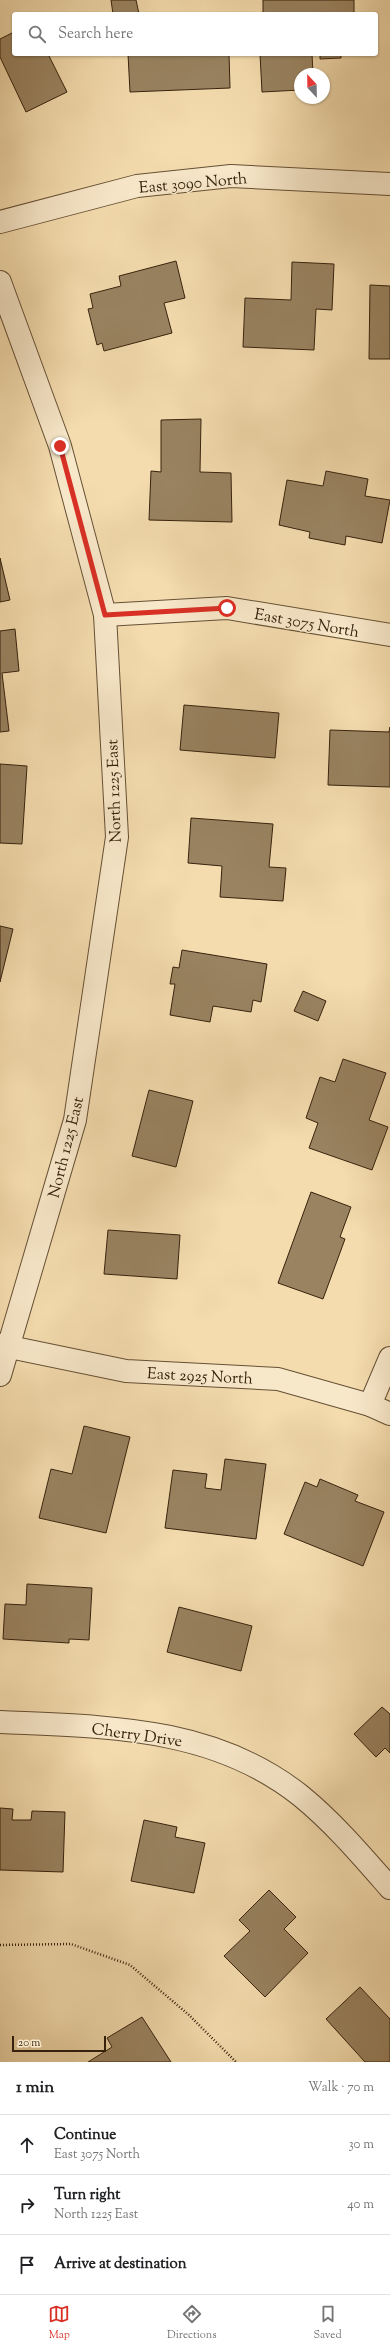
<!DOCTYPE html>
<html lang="en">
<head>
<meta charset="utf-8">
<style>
  body { margin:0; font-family:"Sorts Mill Goudy",serif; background:#f6f6f6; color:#202124 }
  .compass { position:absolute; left:294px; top:68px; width:36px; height:36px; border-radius:50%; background:#fff; box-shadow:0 1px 3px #0004; rotate:338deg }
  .scale { position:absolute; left:12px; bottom:10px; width:94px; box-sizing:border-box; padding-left:4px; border:2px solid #37220d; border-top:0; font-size:11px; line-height:14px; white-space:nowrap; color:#37220d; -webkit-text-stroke:3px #f8e8ca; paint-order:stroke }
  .stop { position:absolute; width:12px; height:12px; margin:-9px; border:3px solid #d93025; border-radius:50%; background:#fff }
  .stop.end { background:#d93025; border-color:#fff; box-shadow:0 1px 4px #0008 }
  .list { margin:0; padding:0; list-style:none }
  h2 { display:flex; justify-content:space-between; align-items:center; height:52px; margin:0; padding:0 16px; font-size:17px }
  h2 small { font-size:13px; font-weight:400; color:#757577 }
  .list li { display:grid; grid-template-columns:26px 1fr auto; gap:12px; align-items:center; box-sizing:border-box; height:60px; padding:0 16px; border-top:1px solid #e0e0e0 }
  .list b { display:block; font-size:15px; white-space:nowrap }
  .list p { margin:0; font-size:13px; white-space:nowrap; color:#757577 }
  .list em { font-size:13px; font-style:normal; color:#757577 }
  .icon { flex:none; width:22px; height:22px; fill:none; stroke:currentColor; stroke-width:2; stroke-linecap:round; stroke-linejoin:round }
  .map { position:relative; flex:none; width:390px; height:2062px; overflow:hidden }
  .search { position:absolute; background:#fff; box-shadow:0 1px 3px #0004; left:12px; right:12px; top:12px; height:44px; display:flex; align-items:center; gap:10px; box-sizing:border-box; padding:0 14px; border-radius:4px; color:#757577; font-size:15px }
  .sheet { height:232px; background:#fff }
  nav { display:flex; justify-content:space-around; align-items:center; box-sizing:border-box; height:56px; border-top:1px solid #e0e0e0; background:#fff; font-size:11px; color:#757577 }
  nav a { display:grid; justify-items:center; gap:2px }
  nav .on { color:#d93025 }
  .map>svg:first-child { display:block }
  .building { fill:#998361; stroke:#37220d }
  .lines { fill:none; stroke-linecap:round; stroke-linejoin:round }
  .street-casing { stroke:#665035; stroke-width:24 }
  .path { stroke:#37220d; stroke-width:2.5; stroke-dasharray:1 2; stroke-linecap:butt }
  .street { stroke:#f8e8ca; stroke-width:22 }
  .route { stroke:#d93025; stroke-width:5 }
  .labels { text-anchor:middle; stroke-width:3; stroke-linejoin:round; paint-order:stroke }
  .street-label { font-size:16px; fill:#37220d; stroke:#f8e8ca }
</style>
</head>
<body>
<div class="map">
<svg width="390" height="2062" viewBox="0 0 390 2062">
  <rect width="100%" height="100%" fill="#f4dcae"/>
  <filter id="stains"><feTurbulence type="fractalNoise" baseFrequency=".005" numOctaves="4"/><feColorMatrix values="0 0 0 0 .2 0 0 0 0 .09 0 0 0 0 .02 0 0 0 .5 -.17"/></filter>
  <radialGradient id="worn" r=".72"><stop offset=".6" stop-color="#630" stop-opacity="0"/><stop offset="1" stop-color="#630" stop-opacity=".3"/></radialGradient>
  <g class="building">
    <polygon points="111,0 136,0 139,14 113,14"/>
    <rect x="263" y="0" width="91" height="14"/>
    <polygon points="14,32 14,54 48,54 67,92 26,112 0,57 0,39"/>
    <polygon points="128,54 229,54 230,88 130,92"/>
    <polygon points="260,54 312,54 313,74 300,74 300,90 262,92"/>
    <polygon points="320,54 341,54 341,58 320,59"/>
    <polygon points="176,261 185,298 164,303 172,333 104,351 102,343 97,345 88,309 93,308 90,294 121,286 119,276"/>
    <polygon points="292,262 334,264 332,310 316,309 314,350 243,347 245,298 291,300"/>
    <polygon points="370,285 390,286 390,359 369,359"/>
    <polygon points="201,419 200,472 231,473 232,522 149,520 151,471 161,472 161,420"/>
    <polygon points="326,471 368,479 365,496 390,500 382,543 346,536 345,545 309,538 310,532 279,525 287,480 323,486"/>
    <polygon points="0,558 10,600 0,602"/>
    <polygon points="15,629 19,671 2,673 9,731 0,732 0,631"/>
    <polygon points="184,705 279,713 275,758 180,750"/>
    <polygon points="390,727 390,787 328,785 330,730 389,732"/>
    <polygon points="0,764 27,766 22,844 0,843"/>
    <polygon points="191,818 273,824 269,867 286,868 283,901 220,897 222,866 188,863"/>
    <polygon points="0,926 13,929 0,982"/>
    <polygon points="182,950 267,964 261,1002 253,1000 251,1012 213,1006 210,1022 170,1015 175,984 170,984 173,967 179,968"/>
    <polygon points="303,991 326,1001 318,1021 294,1011"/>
    <polygon points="343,1059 386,1073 369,1120 388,1127 372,1170 309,1148 318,1123 306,1118 320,1077 335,1082"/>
    <polygon points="149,1090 193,1101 176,1167 132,1156"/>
    <polygon points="311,1192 351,1207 340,1237 345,1239 323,1299 278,1283"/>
    <polygon points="108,1230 180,1235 177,1279 104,1274"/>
    <polygon points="84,1426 130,1437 106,1533 39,1518 51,1469 72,1474"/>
    <polygon points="225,1459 266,1464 256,1539 165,1528 173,1470 207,1474 205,1488 221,1490"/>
    <polygon points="320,1479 358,1495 355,1501 384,1512 363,1566 284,1534 305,1482 317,1487"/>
    <polygon points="27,1584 92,1588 89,1640 69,1639 69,1643 3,1639 5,1604 26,1605"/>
    <polygon points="179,1607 252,1626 241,1671 167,1652"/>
    <polygon points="382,1707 390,1714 390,1753 385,1748 376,1757 354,1734"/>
    <polygon points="0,1808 13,1809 12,1820 31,1820 32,1811 65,1812 63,1872 0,1870"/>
    <polygon points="144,1820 177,1827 175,1837 205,1843 194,1893 131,1881"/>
    <polygon points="269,1890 296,1917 284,1929 308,1953 265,1997 224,1956 250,1931 239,1920"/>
    <polygon points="360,1987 390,2019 390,2062 365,2062 326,2019"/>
    <polygon points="142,2017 171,2062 88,2062 112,2047 107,2038"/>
  </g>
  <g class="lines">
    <defs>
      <g id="street">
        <polyline points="0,222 137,186 231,176 390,184"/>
        <polyline points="0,282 60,446 105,615 117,837 75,1120 0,1375"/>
        <polyline points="105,615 227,608 390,635"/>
        <polyline points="0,1345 126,1371 278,1379 370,1405 390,1414"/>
        <polyline points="370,1405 390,1358"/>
        <path d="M 0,1722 C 107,1727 213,1726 301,1796 C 334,1823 362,1856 390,1888"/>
      </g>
    </defs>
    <use href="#street" class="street-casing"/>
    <polyline class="path" points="0,1945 71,1944 130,1965 189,2015 236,2062"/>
    <use href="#street" class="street"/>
  </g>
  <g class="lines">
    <polyline class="route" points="60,446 105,615 227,608"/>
  </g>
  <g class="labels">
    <g class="street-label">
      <text transform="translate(193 182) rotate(-5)" y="6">East 3090 North</text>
      <text transform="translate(307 622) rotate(10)" y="6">East 3075 North</text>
      <text transform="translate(113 791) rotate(-92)" y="6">North 1225 East</text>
      <text transform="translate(65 1147) rotate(-76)" y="6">North 1225 East</text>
      <text transform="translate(200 1375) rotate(3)" y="6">East 2925 North</text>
      <text transform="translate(137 1734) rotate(8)" y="6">Cherry Drive</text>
    </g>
  </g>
  <rect width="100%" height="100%" filter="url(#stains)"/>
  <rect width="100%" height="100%" fill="url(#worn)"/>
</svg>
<svg class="compass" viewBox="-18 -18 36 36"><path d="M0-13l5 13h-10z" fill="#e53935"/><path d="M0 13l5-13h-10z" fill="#757577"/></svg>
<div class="scale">20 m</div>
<div class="stop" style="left:227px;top:608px"></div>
<div class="stop end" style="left:60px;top:446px"></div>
<div class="search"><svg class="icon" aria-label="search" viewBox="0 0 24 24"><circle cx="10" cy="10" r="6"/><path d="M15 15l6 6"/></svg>Search here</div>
</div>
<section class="sheet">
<h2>1 min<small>Walk · 70 m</small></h2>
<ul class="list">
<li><svg class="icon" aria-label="ahead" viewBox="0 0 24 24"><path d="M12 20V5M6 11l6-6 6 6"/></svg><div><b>Continue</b><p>East 3075 North</p></div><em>30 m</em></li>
<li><svg class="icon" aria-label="right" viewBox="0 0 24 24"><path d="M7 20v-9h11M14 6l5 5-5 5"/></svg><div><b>Turn right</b><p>North 1225 East</p></div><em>40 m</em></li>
<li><svg class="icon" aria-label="arrive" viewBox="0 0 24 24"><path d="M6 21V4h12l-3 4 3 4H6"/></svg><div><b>Arrive at destination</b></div></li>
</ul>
</section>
<nav>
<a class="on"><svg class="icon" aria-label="map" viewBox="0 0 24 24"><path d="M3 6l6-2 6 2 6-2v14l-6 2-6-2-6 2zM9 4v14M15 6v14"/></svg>Map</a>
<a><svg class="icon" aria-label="directions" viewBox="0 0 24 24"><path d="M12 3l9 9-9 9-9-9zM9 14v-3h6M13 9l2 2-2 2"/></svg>Directions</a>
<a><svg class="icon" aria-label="saved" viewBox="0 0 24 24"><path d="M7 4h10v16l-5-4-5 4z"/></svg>Saved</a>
</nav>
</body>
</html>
